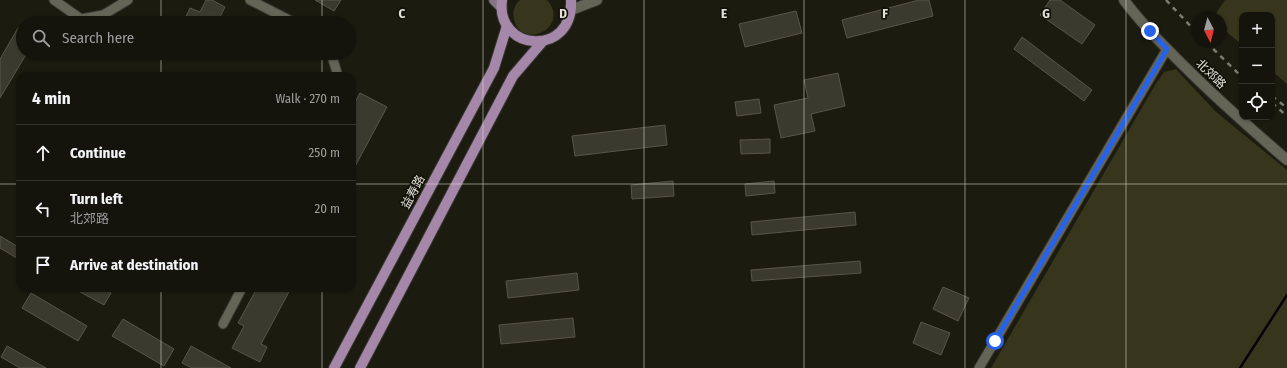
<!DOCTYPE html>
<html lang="en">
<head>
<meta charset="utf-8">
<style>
  body { margin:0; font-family:"Fira Sans Condensed","Noto Sans SC",sans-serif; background:#22211a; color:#f1f3f6 }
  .controls { position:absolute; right:12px; top:12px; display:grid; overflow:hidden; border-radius:8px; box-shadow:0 1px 3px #0004 }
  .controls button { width:36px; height:36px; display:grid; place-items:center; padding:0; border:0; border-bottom:1px solid #34332d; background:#15140c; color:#f1f3f6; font:20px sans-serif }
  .compass { position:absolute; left:1191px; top:12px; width:36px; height:36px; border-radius:50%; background:#15140c; box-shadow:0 1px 3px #0004; rotate:173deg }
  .stop { position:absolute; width:12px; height:12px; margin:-9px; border:3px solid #2563eb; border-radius:50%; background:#fff }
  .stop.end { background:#2563eb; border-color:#fff; box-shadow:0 1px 4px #0008 }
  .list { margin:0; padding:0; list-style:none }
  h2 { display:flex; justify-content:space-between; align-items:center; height:52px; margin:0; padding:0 16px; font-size:17px }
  h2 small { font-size:13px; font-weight:400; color:#9d9e9d }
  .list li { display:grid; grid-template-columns:26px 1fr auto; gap:12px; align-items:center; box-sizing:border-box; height:56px; padding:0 16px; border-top:1px solid #34332d }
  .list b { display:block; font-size:15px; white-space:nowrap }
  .list p { margin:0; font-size:13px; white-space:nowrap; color:#9d9e9d }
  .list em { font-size:13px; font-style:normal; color:#9d9e9d }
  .icon { flex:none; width:22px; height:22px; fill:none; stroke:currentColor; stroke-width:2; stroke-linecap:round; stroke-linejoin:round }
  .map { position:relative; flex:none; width:1287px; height:368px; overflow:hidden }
  .search { position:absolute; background:#15140c; box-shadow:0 1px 3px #0004; left:16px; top:16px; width:340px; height:44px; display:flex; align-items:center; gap:10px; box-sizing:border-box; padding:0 14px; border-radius:22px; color:#9d9e9d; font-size:15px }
  .panel { position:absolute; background:#15140c; box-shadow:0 1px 3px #0004; left:16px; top:72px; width:340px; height:220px; border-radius:12px }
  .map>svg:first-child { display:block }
  .green { fill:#37351b }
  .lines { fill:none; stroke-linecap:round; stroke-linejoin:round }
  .stream { stroke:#09000f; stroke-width:2.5 }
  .building { fill:#3b3a2e; stroke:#575649 }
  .minor-casing { stroke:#373631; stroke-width:11 }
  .tertiary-casing { stroke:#373631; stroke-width:12 }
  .secondary-casing { stroke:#373631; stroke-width:12 }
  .primary-casing { stroke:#373631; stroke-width:12 }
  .minor { stroke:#646457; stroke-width:9 }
  .tertiary { stroke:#646457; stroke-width:10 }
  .secondary { stroke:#847680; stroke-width:10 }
  .primary { stroke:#a487a9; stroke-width:10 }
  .rail { stroke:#7d7c73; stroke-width:2.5; stroke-dasharray:5 5; stroke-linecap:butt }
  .route { stroke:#2563eb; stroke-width:5 }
  .grid { fill:none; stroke:#e1e1d9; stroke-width:1; stroke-opacity:0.55 }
  .labels { text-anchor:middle; stroke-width:3.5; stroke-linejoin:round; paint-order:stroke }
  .street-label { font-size:12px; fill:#e1e1d9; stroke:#131208 }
  .grid-label { font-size:13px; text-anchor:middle; font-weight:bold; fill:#e1e1d9; stroke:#131208; stroke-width:3.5; stroke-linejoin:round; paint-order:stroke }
</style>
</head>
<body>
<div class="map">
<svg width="1287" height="368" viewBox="0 0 1287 368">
  <rect width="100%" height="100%" fill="#1c1b10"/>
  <g class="green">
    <path d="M 520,0 L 547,0 C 571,27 523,51 514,20 C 512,13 514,5 520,0 Z"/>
    <polygon points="1225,0 1287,0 1287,84 1272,71 1272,15 1242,15 1242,45 1221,27 1221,18 1213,18"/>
    <polygon points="1176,69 1215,111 1287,170 1287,368 991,368 1155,85 1164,72"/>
  </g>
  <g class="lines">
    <polyline class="stream" points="1240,368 1287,295"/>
  </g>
  <g class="building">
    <polygon points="206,0 212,0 225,7 217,23 183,23 190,8 200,12"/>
    <polygon points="315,0 341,0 334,11"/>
    <polygon points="919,0 929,0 933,16 847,38 842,20"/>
    <polygon points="1050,0 1060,0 1095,25 1082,44 1040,15"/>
    <polygon points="796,11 802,33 745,47 739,24"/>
    <polygon points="18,28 23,31 23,53 27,53 0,98 0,59"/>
    <polygon points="1022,37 1092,90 1084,101 1014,49"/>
    <polygon points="838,73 845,106 811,114 815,131 781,138 774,105 808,98 804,80"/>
    <polygon points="360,93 387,107 352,172 352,108"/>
    <polygon points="759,99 761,113 737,116 735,102"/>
    <polygon points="665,125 667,145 575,156 572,136"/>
    <polygon points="770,139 770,153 741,154 740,140"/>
    <polygon points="673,181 674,196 632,199 631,185"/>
    <polygon points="774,181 775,193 746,196 745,184"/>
    <polygon points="855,212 856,225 752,235 751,222"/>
    <polygon points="0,236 20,248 20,260 0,248"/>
    <polygon points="860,261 861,273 752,281 751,270"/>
    <polygon points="577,273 579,290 508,298 506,281"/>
    <polygon points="943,287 969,298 958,321 933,309"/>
    <polygon points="73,288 102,288 111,293 104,305"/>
    <polygon points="257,288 291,288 261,344 267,347 260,362 232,348 244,326 238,323"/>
    <polygon points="31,293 87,326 78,341 22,308"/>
    <polygon points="573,318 575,337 501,344 499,325"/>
    <polygon points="123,319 174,349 164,366 112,336"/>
    <polygon points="921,322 950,333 941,355 913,343"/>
    <polygon points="7,346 46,368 20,368 1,357"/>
    <polygon points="191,346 231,368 192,368 182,363"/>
  </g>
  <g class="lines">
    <defs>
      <g id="minor">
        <polyline points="54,0 81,19 103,15 128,0"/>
        <polyline points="250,0 295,23"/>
        <polyline points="331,53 338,76"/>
        <polyline points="223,324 242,288"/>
        <polyline points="979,368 1167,49"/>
      </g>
      <g id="tertiary">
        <path d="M 1124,0 C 1141,23 1161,43 1181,63 C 1215,97 1251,129 1287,160"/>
        <polyline points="571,10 597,0"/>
      </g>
      <polyline id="secondary" points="494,0 501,7"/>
      <g id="primary">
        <path d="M 502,0 C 495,52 574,58 571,0"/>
        <polyline points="334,368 494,68 507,26"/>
        <polyline points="360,368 513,76 543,41"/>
      </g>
    </defs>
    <use href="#minor" class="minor-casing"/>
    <use href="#tertiary" class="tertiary-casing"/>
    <use href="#secondary" class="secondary-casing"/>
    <use href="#primary" class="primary-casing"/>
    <use href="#minor" class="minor"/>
    <use href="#tertiary" class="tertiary"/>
    <use href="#secondary" class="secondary"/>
    <use href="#primary" class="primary"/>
    <g class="rail">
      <polyline points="1166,0 1197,33"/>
      <polyline points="1206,42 1242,77"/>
      <polyline points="1272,96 1287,108"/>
      <polyline points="1272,103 1287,116"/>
    </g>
  </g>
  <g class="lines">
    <polyline class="route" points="995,341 1167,49 1150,31"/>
  </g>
  <path class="grid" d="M 161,0 L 161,23M 322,0 L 322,23M 483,0 L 483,368M 644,0 L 644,368M 804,0 L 804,368M 965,0 L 965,368M 1126,0 L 1126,368M 161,53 L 161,76M 322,53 L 322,76M 0,184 L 20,184M 352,184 L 1287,184M 161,288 L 161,368M 322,288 L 322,368"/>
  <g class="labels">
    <g class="street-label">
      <text transform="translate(1211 74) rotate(44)" y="4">北郊路</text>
      <text transform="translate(413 192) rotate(-62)" y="4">益寿路</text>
    </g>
  </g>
  <g class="grid-label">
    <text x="402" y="18">C</text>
    <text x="563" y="18">D</text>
    <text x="724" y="18">E</text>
    <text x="885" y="18">F</text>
    <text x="1046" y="18">G</text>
  </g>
</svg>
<div class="controls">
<button>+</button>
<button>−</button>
<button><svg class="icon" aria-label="locate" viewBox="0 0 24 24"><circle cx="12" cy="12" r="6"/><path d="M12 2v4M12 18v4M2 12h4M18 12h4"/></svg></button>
</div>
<svg class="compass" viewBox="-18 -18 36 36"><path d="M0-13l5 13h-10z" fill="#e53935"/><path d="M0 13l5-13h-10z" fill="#9d9e9d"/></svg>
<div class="stop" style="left:995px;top:341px"></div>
<div class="stop end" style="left:1150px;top:31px"></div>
<div class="search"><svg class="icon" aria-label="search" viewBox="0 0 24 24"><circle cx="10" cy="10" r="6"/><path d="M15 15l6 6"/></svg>Search here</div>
<section class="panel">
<h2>4 min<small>Walk · 270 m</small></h2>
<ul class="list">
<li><svg class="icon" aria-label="ahead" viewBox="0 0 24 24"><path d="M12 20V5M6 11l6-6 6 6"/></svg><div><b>Continue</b></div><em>250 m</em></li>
<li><svg class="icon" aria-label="left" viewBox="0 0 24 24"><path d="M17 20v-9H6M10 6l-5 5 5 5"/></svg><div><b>Turn left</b><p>北郊路</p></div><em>20 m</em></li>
<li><svg class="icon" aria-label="arrive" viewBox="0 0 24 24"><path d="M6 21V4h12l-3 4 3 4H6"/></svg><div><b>Arrive at destination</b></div></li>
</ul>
</section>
</div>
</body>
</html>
